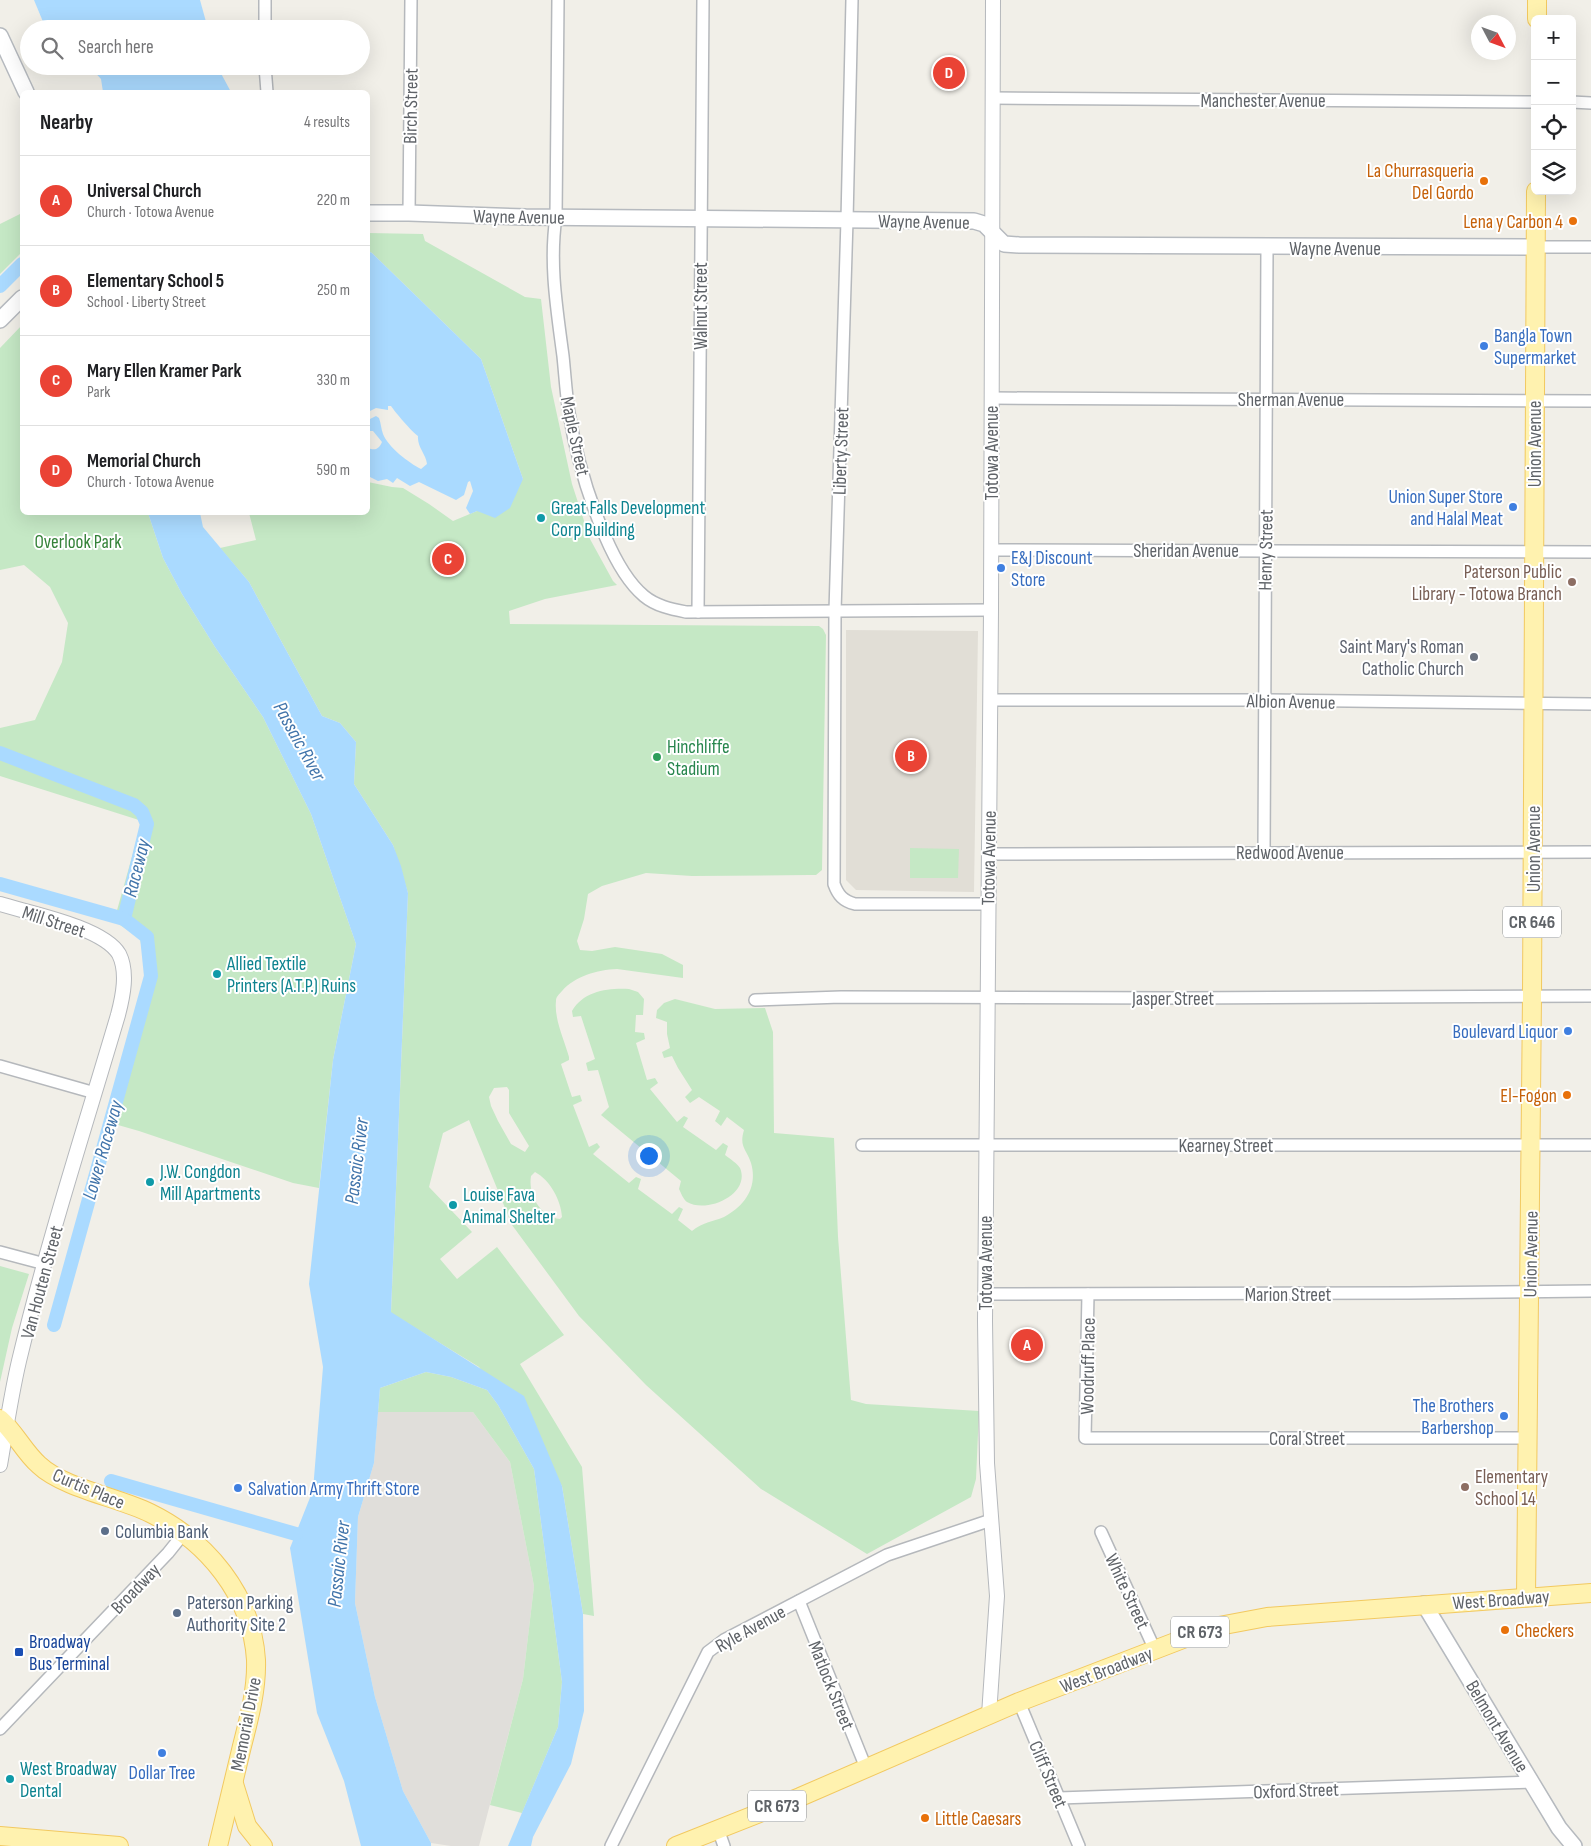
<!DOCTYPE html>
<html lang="en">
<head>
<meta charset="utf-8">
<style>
  body { margin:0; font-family:"Sofia Sans Condensed",sans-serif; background:#f6f6f6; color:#202124 }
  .controls { position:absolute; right:15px; top:15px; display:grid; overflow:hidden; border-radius:8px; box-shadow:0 5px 20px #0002 }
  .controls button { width:45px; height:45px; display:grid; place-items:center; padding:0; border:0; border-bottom:1px solid #e0e0e0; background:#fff; color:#202124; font:25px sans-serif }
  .compass { position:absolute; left:1471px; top:15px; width:45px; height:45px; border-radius:50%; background:#fff; box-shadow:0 5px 20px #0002; rotate:131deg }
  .you { position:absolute; left:648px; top:1155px; width:18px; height:18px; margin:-12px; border:4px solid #fff; border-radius:50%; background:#1a73e8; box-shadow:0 0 0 8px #1a73e833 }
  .badge { display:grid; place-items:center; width:32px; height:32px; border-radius:50%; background:#ea4335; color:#fff; font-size:16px; font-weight:700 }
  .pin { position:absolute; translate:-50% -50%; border:2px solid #fff; box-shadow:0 1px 5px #0006 }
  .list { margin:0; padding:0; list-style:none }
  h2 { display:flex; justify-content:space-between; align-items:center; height:65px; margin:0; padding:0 20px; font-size:21px }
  h2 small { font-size:16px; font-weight:400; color:#757577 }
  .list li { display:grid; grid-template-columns:32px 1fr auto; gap:15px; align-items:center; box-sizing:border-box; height:90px; padding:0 20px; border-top:1px solid #e0e0e0 }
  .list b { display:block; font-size:19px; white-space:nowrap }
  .list p { margin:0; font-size:16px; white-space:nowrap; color:#757577 }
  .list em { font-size:16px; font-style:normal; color:#757577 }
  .icon { flex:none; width:28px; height:28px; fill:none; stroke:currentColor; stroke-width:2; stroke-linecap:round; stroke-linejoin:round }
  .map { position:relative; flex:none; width:1591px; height:1846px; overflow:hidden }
  .search { position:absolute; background:#fff; box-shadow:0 5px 20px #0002; left:20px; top:20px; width:350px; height:55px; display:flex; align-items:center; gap:12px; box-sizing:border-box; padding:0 18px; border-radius:28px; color:#757577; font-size:19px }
  .panel { position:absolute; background:#fff; box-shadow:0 5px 20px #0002; left:20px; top:90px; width:350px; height:425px; border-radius:8px }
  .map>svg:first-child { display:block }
  .industrial { fill:#e0deda }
  .education { fill:#e1ded6 }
  .green { fill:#c5e8c5; fill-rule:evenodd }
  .water { fill:#aadaff }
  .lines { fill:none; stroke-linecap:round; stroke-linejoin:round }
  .canal { stroke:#aadaff; stroke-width:14 }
  .minor-casing { stroke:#b5b8bc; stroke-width:14 }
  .tertiary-casing { stroke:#b5b8bc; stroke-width:16 }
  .secondary-casing { stroke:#b6babf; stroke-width:18 }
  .primary-casing { stroke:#f2c960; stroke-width:20 }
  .minor { stroke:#fff; stroke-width:11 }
  .tertiary { stroke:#fff; stroke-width:14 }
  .secondary { stroke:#fff; stroke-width:15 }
  .primary { stroke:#fff2af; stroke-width:18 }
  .food-dot { fill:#e8710a; stroke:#fff; stroke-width:2 }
  .shop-dot { fill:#3f7fe0; stroke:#fff; stroke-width:2 }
  .culture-dot { fill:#0f9aa8; stroke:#fff; stroke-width:2 }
  .education-dot { fill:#8d6e63; stroke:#fff; stroke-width:2 }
  .worship-dot { fill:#6b7280; stroke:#fff; stroke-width:2 }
  .leisure-dot { fill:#2e9e5b; stroke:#fff; stroke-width:2 }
  .service-dot { fill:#5c6f8a; stroke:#fff; stroke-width:2 }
  .transit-dot { fill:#1a4fb4; stroke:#fff; stroke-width:2 }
  .labels { text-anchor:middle; stroke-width:4; stroke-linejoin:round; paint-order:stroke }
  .shield { fill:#fff; stroke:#8f9295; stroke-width:1 }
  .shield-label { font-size:18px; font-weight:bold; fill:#5f6368 }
  .street-label { font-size:19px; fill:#5f6368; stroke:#fff }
  .food-label { font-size:19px; fill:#c56008; stroke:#fff; text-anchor:end }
  .shop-label { font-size:19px; fill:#366cbe; stroke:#fff; text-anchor:start }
  .culture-label { font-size:19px; fill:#0d838f; stroke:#fff; text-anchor:start }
  .park-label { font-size:19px; fill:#348238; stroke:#fff }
  .education-label { font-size:19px; fill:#785e54; stroke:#fff; text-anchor:end }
  .worship-label { font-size:19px; fill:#5b616d; stroke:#fff; text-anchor:end }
  .leisure-label { font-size:19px; fill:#27864d; stroke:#fff; text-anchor:start }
  .service-label { font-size:19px; fill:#4e5e75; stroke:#fff; text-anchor:start }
  .transit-label { font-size:19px; fill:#164399; stroke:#fff; text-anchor:start }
  .water-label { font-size:20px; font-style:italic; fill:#4174aa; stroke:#fff }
</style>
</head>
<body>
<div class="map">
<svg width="1591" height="1846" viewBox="0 0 1591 1846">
  <rect width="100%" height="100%" fill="#f1efe8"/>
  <polygon class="industrial" points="378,1412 473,1412 510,1462 534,1586 523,1679 479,1846 451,1846 431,1843 403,1791 375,1697 355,1603 358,1517 374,1463"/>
  <polygon class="education" points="846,630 978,631 974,892 856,890 846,880"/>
  <g class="green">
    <polygon points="22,213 22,252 0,274 0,224"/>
    <path d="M 368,233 L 423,234 L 425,241 L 525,297 L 541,299 L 551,387 L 572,484 L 590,539 L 613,581 L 617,585 L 545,599 L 509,611 L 510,624 L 819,626 L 823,629 L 826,635 L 822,870 L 816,875 L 809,875 L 692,876 L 646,873 L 602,886 L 588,894 L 584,919 L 577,941 L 580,950 L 592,951 L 615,947 L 662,954 L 683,965 L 683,978 L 617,969 C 597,970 575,976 562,991 C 559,995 556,996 556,1001 C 554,1019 564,1039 569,1057 L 569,1060 L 561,1064 L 572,1097 L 580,1095 L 582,1101 L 573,1105 L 589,1147 L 597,1143 L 600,1147 L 593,1154 L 629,1183 L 636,1177 L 641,1179 L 638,1189 L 672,1214 L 679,1207 L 683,1209 L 678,1220 L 692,1231 C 703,1222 712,1222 724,1217 C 745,1206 758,1187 751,1163 C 746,1148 739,1147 744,1130 L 727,1117 L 721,1126 L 715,1121 L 720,1111 L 699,1097 L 690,1103 L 685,1097 L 692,1090 L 678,1068 L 672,1056 L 664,1058 L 662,1052 L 670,1048 L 667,1034 L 667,1022 L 656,1018 L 657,1010 L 664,1003 L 675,999 L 715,1009 L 765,1008 L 773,1032 L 774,1133 L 834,1138 L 838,1237 L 851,1400 L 866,1404 L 979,1411 L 976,1479 L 971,1497 L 867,1554 L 761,1489 L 646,1385 L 579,1316 L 512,1225 L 469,1120 L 443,1133 L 429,1187 L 472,1232 L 440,1259 L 457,1279 L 497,1247 L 564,1335 L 520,1364 L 582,1467 L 594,1616 L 583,1614 L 562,1486 L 479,1367 L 391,1313 L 408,893 L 393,845 L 354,784 L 356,742 L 340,723 L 322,716 L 249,582 L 220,548 L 256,540 L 249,513 L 368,512 L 368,482 L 392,487 L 403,488 L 429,504 L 453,521 L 477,511 L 523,479 L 481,359 L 372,253 L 368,251 ZM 507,1087 L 509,1090 L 509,1113 L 529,1146 L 525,1152 L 511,1144 L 498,1121 L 491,1106 L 489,1097 L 494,1088 ZM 535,1172 C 550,1180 561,1200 562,1217 L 560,1219 C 540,1216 528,1195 531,1176 Z"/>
    <polygon points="22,325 22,512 148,513 163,558 182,594 215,647 263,717 311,814 356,944 333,1060 319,1188 293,1183 139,1131 104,1121 146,974 140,938 114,921 142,821 0,776 0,728 35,720 62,662 68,623 50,587 24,565 0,570 0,348"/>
    <polygon points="910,848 959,849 958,878 910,878"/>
    <path d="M 629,989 L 638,992 L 644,999 L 643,1015 L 636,1015 L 635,1032 L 644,1033 L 645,1039 L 636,1043 L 647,1080 L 655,1078 L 658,1083 L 650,1089 L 677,1122 L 684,1116 L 688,1118 L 683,1127 L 716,1150 L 723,1143 L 728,1146 L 725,1155 C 730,1159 737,1163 740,1168 C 751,1194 707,1214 687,1202 C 683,1199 681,1193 679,1189 L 681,1181 L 601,1115 L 609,1107 L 598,1070 L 588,1071 L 586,1063 L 595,1059 L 581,1016 L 573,1017 L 572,1011 C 584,991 607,988 629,989 Z"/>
    <polygon points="0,1266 29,1274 12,1328 0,1382"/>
    <polygon points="426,1372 451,1377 487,1390 498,1405 534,1469 562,1682 558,1727 522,1813 490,1805 523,1679 534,1586 510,1462 473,1412 378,1412 380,1388"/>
  </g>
  <g class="water">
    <polygon points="34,0 200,0 208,29 46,29"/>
    <polygon points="89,66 217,66 231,92 103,92 101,79"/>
    <path d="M 368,251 L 372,253 L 481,359 L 523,479 L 510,508 L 495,518 L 477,511 L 470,514 L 466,508 L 473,491 L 470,481 L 468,482 L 464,495 L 456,500 L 419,482 L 410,486 L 397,478 L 393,483 L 387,479 L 378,481 L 368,476 L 368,448 C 375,451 379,449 382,442 L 373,431 L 368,431 L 368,420 L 376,416 L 379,418 C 381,423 381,429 383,434 C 388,447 409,463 421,469 L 427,464 C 426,454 417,447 418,436 C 412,432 395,412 391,406 L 388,406 L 388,410 L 376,408 L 368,412 Z"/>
    <polygon points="148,513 200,513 203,527 249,582 322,716 340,723 356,742 354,784 393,845 401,866 408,893 391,1312 524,1396 562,1486 583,1614 584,1711 571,1764 533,1837 531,1846 508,1846 558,1727 562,1682 534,1469 498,1405 487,1390 451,1377 426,1372 380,1388 374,1463 358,1517 355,1603 375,1697 403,1791 431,1843 431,1846 361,1846 344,1781 317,1713 290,1548 313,1490 323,1367 309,1284 333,1060 356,944 311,814 263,717 215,647 182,594 163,558"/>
  </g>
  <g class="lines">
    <g class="canal">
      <polyline points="0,286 22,264"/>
      <polyline points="0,753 134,805 142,812 147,824 124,919 147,937 151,976 54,1325"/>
      <polyline points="0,884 124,919"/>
      <polyline points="111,1481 296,1534"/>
    </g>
    <defs>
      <g id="minor">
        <path d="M 558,0 L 556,217 C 549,264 557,310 563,356 C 565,375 566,394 569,413 C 576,455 588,497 605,536 C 614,557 626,581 644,596 C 656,606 671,609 686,612 L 991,610"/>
        <path d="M 852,0 L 847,220 L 835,611 L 834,884 C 838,895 843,901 855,904 L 988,904"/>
        <polyline points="265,29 265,0"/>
        <polyline points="265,66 267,92"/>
        <polyline points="992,98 1535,102"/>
        <polyline points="1572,102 1591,103"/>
        <polyline points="409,213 411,0"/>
        <polyline points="1535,247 1591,247"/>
        <polyline points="991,398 1591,401"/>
        <polyline points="991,550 1591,552"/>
        <polyline points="698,612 703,0"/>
        <polyline points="990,700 1264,700 1591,704"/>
        <polyline points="1264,852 1267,248"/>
        <polyline points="988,854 1591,852"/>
        <polyline points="755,1000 841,997 1181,998 1591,996"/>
        <polyline points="0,1066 95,1093"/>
        <polyline points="862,1145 1591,1145"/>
        <polyline points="0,1252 45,1264"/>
        <polyline points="985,1294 1409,1293 1591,1291"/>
        <polyline points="1088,1294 1085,1438 1528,1438"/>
        <polyline points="1101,1532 1155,1650"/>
        <polyline points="799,1601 866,1768"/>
        <polyline points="1019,1702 1079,1846"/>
        <polyline points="0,1729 168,1553 184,1533"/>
        <polyline points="1059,1798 1532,1782"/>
        <polyline points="718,1829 724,1846"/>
        <polyline points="611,1846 708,1652 724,1640 887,1555 991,1520"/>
      </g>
      <g id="tertiary">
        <path d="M 0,904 C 29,913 103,927 119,954 C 128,972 123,996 118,1015 C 84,1130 47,1244 19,1361 C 11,1395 6,1430 0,1465"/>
        <polyline points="989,1715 997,1596 987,1463 985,1321 991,610 993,0"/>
      </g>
      <g id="secondary">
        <polyline points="0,36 26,92"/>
        <polyline points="368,213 409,213 526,217 974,221 984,224 1004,244 1019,245 1535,247"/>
        <polyline points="0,320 22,298"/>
        <polyline points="1424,1604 1559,1828 1574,1846"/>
      </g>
      <g id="primary">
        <polyline points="1537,19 1537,0"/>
        <path d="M 0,1419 C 15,1432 24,1452 39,1465 C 63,1488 120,1498 150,1513 C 207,1541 252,1595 256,1660 C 257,1689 249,1719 242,1746 C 234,1780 226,1813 218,1846"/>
        <polyline points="1526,1597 1532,996 1536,191"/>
        <polyline points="234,1784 247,1826 263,1846"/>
        <polyline points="0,1836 119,1846"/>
        <polyline points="676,1846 800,1797 1019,1702 1196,1634 1219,1626 1267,1617 1591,1593"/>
      </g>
    </defs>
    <use href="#minor" class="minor-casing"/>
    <use href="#tertiary" class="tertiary-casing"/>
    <use href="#secondary" class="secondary-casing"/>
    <use href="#primary" class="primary-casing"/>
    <use href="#minor" class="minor"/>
    <use href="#tertiary" class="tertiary"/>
    <use href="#secondary" class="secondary"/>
    <use href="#primary" class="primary"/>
  </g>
  <g class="food-dot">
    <circle cx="1484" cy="181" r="5"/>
    <circle cx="1573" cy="221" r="5"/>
    <circle cx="1567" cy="1095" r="5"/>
    <circle cx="1505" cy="1630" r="5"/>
    <circle cx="925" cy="1818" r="5"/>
  </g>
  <g class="shop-dot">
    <circle cx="1484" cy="346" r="5"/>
    <circle cx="1513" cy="507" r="5"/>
    <circle cx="1001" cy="568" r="5"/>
    <circle cx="1568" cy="1031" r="5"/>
    <circle cx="1504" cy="1416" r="5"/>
    <circle cx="238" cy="1488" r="5"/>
    <circle cx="162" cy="1753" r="5"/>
  </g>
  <g class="culture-dot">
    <circle cx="541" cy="518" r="5"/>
    <circle cx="217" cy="974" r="5"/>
    <circle cx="150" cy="1182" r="5"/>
    <circle cx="453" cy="1205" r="5"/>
    <circle cx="10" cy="1779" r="5"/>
  </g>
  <g class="education-dot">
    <circle cx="1572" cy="582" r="5"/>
    <circle cx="1465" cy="1487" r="5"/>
  </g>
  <circle class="worship-dot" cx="1474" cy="657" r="5"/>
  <circle class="leisure-dot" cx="657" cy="757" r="5"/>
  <g class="service-dot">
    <circle cx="105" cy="1531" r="5"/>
    <circle cx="177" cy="1613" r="5"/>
  </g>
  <rect class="transit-dot" x="14" y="1647" width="10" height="10" rx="2.5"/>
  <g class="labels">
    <g class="shield">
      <rect x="1503" y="906.5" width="58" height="31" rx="4"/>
      <rect x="1171" y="1616.5" width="58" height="31" rx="4"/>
      <rect x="748" y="1790.5" width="58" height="31" rx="4"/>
    </g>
    <g class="shield-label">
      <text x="1532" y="928">CR 646</text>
      <text x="1200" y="1638">CR 673</text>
      <text x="777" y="1812">CR 673</text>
    </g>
    <g class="street-label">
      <text x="1263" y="107">Manchester Avenue</text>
      <text transform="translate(410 106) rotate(-89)" y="7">Birch Street</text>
      <text transform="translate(519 216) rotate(1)" y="7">Wayne Avenue</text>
      <text transform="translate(924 221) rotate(1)" y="7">Wayne Avenue</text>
      <text x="1335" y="255">Wayne Avenue</text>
      <text transform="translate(700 306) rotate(-90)" y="7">Walnut Street</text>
      <text x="1291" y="406">Sherman Avenue</text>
      <text transform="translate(576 436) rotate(78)" y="7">Maple Street</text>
      <text transform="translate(1534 444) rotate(-90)" y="7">Union Avenue</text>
      <text transform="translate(840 451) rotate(-88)" y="7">Liberty Street</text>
      <text transform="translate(991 453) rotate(-90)" y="7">Totowa Avenue</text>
      <text x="1186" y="557">Sheridan Avenue</text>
      <text transform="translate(1265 550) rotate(-89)" y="7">Henry Street</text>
      <text transform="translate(1291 701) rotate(1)" y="7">Albion Avenue</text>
      <text transform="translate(1533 849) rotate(-90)" y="7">Union Avenue</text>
      <text x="1290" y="859">Redwood Avenue</text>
      <text transform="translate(988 858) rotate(-89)" y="7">Totowa Avenue</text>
      <text transform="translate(54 921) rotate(18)" y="7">Mill Street</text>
      <text x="1173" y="1005">Jasper Street</text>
      <text x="1226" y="1152">Kearney Street</text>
      <text transform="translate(1530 1254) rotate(-89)" y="7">Union Avenue</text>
      <text transform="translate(985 1263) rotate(-90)" y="7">Totowa Avenue</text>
      <text transform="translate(41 1282) rotate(-75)" y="7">Van Houten Street</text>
      <text x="1288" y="1301">Marion Street</text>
      <text transform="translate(1087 1366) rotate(-89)" y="7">Woodruff Place</text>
      <text x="1307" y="1445">Coral Street</text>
      <text transform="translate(89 1488) rotate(23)" y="7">Curtis Place</text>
      <text transform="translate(135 1588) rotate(-46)" y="7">Broadway</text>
      <text transform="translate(1128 1591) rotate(65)" y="7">White Street</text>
      <text transform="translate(1501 1599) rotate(-4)" y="7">West Broadway</text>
      <text transform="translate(750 1628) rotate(-29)" y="7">Ryle Avenue</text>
      <text transform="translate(1106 1669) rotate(-21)" y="7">West Broadway</text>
      <text transform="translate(832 1685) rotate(68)" y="7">Matlock Street</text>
      <text transform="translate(245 1724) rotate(-79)" y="7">Memorial Drive</text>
      <text transform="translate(1498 1726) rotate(59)" y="7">Belmont Avenue</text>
      <text transform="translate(1049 1774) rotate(67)" y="7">Cliff Street</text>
      <text transform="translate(1296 1790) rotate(-2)" y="7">Oxford Street</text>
    </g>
    <g class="food-label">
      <text x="1474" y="177">La Churrasqueria<tspan x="1474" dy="22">Del Gordo</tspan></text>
      <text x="1563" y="228">Lena y Carbon 4</text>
      <text x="1557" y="1102">El-Fogon</text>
      <text x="1515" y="1637" text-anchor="start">Checkers</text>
      <text x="935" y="1825" text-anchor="start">Little Caesars</text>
    </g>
    <g class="shop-label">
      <text x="1494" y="342">Bangla Town<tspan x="1494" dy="22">Supermarket</tspan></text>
      <text x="1503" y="503" text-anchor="end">Union Super Store<tspan x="1503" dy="22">and Halal Meat</tspan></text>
      <text x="1011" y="564">E&amp;J Discount<tspan x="1011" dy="22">Store</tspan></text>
      <text x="1558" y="1038" text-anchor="end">Boulevard Liquor</text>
      <text x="1494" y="1412" text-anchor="end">The Brothers<tspan x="1494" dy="22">Barbershop</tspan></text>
      <text x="248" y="1495">Salvation Army Thrift Store</text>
      <text x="162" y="1779" text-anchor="middle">Dollar Tree</text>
    </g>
    <g class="culture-label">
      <text x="551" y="514">Great Falls Development<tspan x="551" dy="22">Corp Building</tspan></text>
      <text x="227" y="970">Allied Textile<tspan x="227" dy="22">Printers (A.T.P.) Ruins</tspan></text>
      <text x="160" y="1178">J.W. Congdon<tspan x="160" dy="22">Mill Apartments</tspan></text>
      <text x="463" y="1201">Louise Fava<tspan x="463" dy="22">Animal Shelter</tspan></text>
      <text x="20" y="1775">West Broadway<tspan x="20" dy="22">Dental</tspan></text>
    </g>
    <g class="park-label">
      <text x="78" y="548">Overlook Park</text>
    </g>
    <g class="education-label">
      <text x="1562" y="578">Paterson Public<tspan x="1562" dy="22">Library - Totowa Branch</tspan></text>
      <text x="1475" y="1483" text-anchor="start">Elementary<tspan x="1475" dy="22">School 14</tspan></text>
    </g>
    <g class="worship-label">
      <text x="1464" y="653">Saint Mary's Roman<tspan x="1464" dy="22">Catholic Church</tspan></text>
    </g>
    <g class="leisure-label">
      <text x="667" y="753">Hinchliffe<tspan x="667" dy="22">Stadium</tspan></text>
    </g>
    <g class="service-label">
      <text x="115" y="1538">Columbia Bank</text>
      <text x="187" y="1609">Paterson Parking<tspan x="187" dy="22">Authority Site 2</tspan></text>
    </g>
    <g class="transit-label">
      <text x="29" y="1648">Broadway<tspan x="29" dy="22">Bus Terminal</tspan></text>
    </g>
    <g class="water-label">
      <text transform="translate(300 741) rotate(61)" y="7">Passaic River</text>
      <text transform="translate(136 868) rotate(-76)" y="7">Raceway</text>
      <text transform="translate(102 1150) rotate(-74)" y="7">Lower Raceway</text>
      <text transform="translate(356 1161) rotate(-83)" y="7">Passaic River</text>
      <text transform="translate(338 1564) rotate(-84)" y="7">Passaic River</text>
    </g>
  </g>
</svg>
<div class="controls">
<button>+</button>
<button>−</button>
<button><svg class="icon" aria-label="locate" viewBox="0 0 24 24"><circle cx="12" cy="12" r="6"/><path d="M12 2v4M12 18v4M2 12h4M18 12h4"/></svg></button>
<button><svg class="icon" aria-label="layers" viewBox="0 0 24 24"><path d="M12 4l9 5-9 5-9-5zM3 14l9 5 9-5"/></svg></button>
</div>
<svg class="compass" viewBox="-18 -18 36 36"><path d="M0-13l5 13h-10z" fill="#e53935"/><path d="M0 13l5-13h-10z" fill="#757577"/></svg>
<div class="you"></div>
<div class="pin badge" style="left:1027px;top:1345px">A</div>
<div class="pin badge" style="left:911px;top:756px">B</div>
<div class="pin badge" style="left:448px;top:559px">C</div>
<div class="pin badge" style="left:949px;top:73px">D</div>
<div class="search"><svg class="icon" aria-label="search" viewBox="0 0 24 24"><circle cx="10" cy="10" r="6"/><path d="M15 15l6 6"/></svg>Search here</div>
<section class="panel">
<h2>Nearby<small>4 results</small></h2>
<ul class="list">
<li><span class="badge">A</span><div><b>Universal Church</b><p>Church · Totowa Avenue</p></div><em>220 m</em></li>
<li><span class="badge">B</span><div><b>Elementary School 5</b><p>School · Liberty Street</p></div><em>250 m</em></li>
<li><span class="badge">C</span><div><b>Mary Ellen Kramer Park</b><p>Park</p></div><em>330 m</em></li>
<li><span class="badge">D</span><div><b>Memorial Church</b><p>Church · Totowa Avenue</p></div><em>590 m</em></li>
</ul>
</section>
</div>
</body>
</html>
